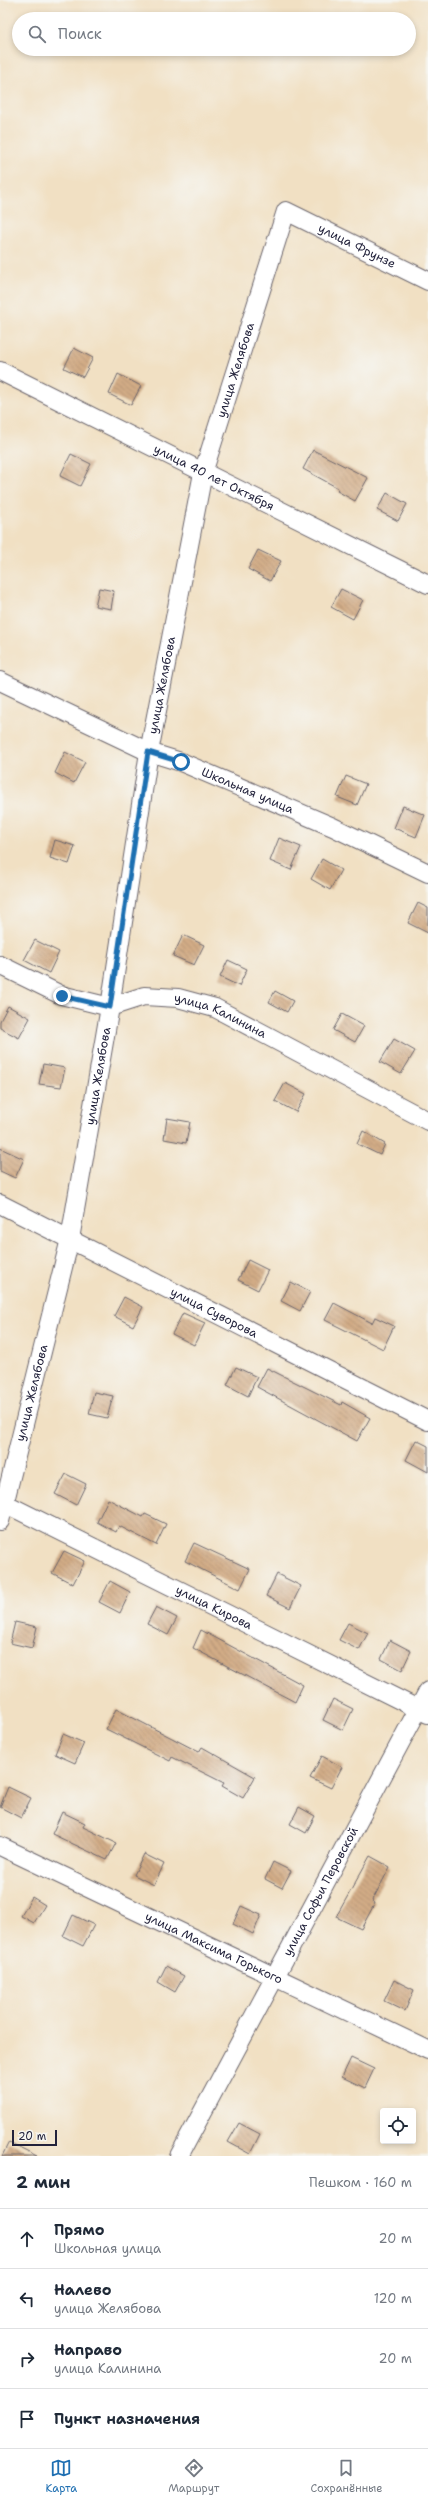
<!DOCTYPE html>
<html lang="ru">
<head>
<meta charset="utf-8">
<style>
  body { margin:0; font-family:"Shantell Sans",sans-serif; background:#f6f6f7; color:#1f2937 }
  .controls { position:absolute; right:12px; bottom:12px; display:grid; overflow:hidden; border-radius:4px; box-shadow:0 2px 6px #0003 }
  .controls button { width:36px; height:36px; display:grid; place-items:center; padding:0; border:0; border-bottom:1px solid #e0e1e3; background:#fff; color:#1f2937; font:20px sans-serif }
  .scale { position:absolute; left:12px; bottom:10px; width:45px; box-sizing:border-box; padding-left:4px; border:2px solid #22223b; border-top:0; font-size:11px; line-height:14px; white-space:nowrap; color:#22223b; -webkit-text-stroke:3px #f6f6f2; paint-order:stroke }
  .stop { position:absolute; width:12px; height:12px; margin:-9px; border:3px solid #1f6fb2; border-radius:50%; background:#fff }
  .stop.end { background:#1f6fb2; border-color:#fff; box-shadow:0 1px 4px #0008 }
  .list { margin:0; padding:0; list-style:none }
  h2 { display:flex; justify-content:space-between; align-items:center; height:52px; margin:0; padding:0 16px; font-size:17px }
  h2 small { font-size:13px; font-weight:400; color:#747a83 }
  .list li { display:grid; grid-template-columns:26px 1fr auto; gap:12px; align-items:center; box-sizing:border-box; height:60px; padding:0 16px; border-top:1px solid #e0e1e3 }
  .list b { display:block; font-size:15px; white-space:nowrap }
  .list p { margin:0; font-size:13px; white-space:nowrap; color:#747a83 }
  .list em { font-size:13px; font-style:normal; color:#747a83 }
  .icon { flex:none; width:22px; height:22px; fill:none; stroke:currentColor; stroke-width:2; stroke-linecap:round; stroke-linejoin:round }
  .map { position:relative; flex:none; width:428px; height:2156px; overflow:hidden }
  .search { position:absolute; background:#fff; box-shadow:0 2px 6px #0003; left:12px; right:12px; top:12px; height:44px; display:flex; align-items:center; gap:10px; box-sizing:border-box; padding:0 14px; border-radius:22px; color:#747a83; font-size:15px }
  .sheet { height:292px; background:#fff }
  nav { display:flex; justify-content:space-around; align-items:center; box-sizing:border-box; height:56px; border-top:1px solid #e0e1e3; background:#fff; font-size:11px; color:#747a83 }
  nav a { display:grid; justify-items:center; gap:2px }
  nav .on { color:#1f6fb2 }
  .map>svg:first-child { display:block }
  .building { fill:url(#building-back-hatch) }
  .lines { fill:none; stroke-linecap:round; stroke-linejoin:round }
  .minor-casing { stroke:#6a646b; stroke-width:20 }
  .minor { stroke:#fff; stroke-width:18 }
  .route { stroke:#1f6fb2; stroke-width:5 }
  .labels { text-anchor:middle; stroke-width:4; stroke-linejoin:round; paint-order:stroke }
  .street-label { font-size:12px; fill:#22223b; stroke:#f6f6f2 }
</style>
</head>
<body>
<div class="map">
<svg width="428" height="2156" viewBox="0 0 428 2156">
  <defs>
    <pattern id="building-back-hatch" width="6" height="6" patternUnits="userSpaceOnUse"><rect width="6" height="6" fill="#d2ac86"/><path d="M-1 5l2 2M0 0l6 6M5-1l2 2" fill="none" stroke="#aa8c6f"/></pattern>
  </defs>
  <rect width="100%" height="100%" fill="#f6f6f2"/>
  <filter id="ink" filterUnits="userSpaceOnUse"><feTurbulence type="fractalNoise" baseFrequency=".025" numOctaves="2"/><feDisplacementMap in="SourceGraphic" scale="8" xChannelSelector="R" yChannelSelector="G"/><feConvolveMatrix kernelMatrix="1 2 1 2 8 2 1 2 1" color-interpolation-filters="sRGB"/></filter>
  <filter id="wash" filterUnits="userSpaceOnUse"><feTurbulence type="fractalNoise" baseFrequency=".012" numOctaves="4" result="noise"/><feDisplacementMap in="SourceGraphic" scale="16" xChannelSelector="R" yChannelSelector="G"/><feGaussianBlur stdDeviation="0.9" result="paint"/><feColorMatrix in="noise" values="0 0 0 0 0 0 0 0 0 0 0 0 0 0 0 0 0 1.4 0 .05"/><feComposite in="paint" operator="in"/></filter>
  <g filter="url(#wash)">
    <rect width="100%" height="100%" fill="#f1e0c3"/>
    <g id="blocks">
      <g class="building">
        <polygon points="74,348 93,358 83,377 64,368"/>
        <polygon points="118,374 141,386 131,405 109,394"/>
        <polygon points="313,450 368,478 355,501 337,491 338,488 303,469"/>
        <polygon points="71,454 91,464 80,486 60,476"/>
        <polygon points="387,493 407,504 398,521 377,510"/>
        <polygon points="258,550 281,561 270,581 248,569"/>
        <polygon points="99,588 114,591 111,609 95,606"/>
        <polygon points="341,589 363,600 353,619 331,607"/>
        <polygon points="65,752 85,762 74,783 55,773"/>
        <polygon points="346,776 366,784 357,805 337,797"/>
        <polygon points="403,806 425,815 416,837 394,828"/>
        <polygon points="279,838 301,847 291,870 270,861"/>
        <polygon points="55,840 75,846 69,864 50,858"/>
        <polygon points="322,859 341,870 330,890 311,879"/>
        <polygon points="418,903 428,908 428,933 408,923"/>
        <polygon points="183,935 204,945 194,965 173,956"/>
        <polygon points="35,940 59,952 49,973 24,960"/>
        <polygon points="228,960 247,969 239,986 220,977"/>
        <polygon points="275,991 293,1001 287,1012 269,1002"/>
        <polygon points="8,1006 30,1018 19,1038 0,1028 0,1021"/>
        <polygon points="342,1014 364,1026 355,1042 333,1030"/>
        <polygon points="394,1039 415,1051 401,1074 380,1062"/>
        <polygon points="43,1064 65,1068 61,1087 39,1084"/>
        <polygon points="285,1083 306,1094 296,1112 275,1101"/>
        <polygon points="167,1118 190,1122 186,1143 164,1139"/>
        <polygon points="363,1131 385,1144 380,1155 357,1144"/>
        <polygon points="0,1148 24,1159 15,1178 0,1171"/>
        <polygon points="248,1260 268,1270 258,1290 238,1280"/>
        <polygon points="291,1282 310,1292 300,1311 281,1301"/>
        <polygon points="124,1297 143,1307 133,1326 114,1316"/>
        <polygon points="334,1303 372,1323 375,1317 394,1326 383,1349 325,1320"/>
        <polygon points="183,1313 205,1323 194,1345 172,1334"/>
        <polygon points="236,1367 257,1377 248,1396 227,1385"/>
        <polygon points="267,1368 341,1405 342,1402 370,1418 357,1441 257,1387"/>
        <polygon points="94,1392 113,1396 107,1418 89,1414"/>
        <polygon points="416,1440 428,1446 428,1472 406,1460"/>
        <polygon points="66,1474 86,1484 76,1505 55,1494"/>
        <polygon points="108,1499 143,1517 145,1514 166,1524 156,1545 119,1526 116,1532 97,1522"/>
        <polygon points="194,1543 250,1569 240,1589 185,1561"/>
        <polygon points="64,1551 85,1561 73,1584 52,1573"/>
        <polygon points="277,1574 301,1586 290,1608 266,1596"/>
        <polygon points="110,1581 130,1592 120,1613 99,1602"/>
        <polygon points="156,1607 177,1618 168,1635 147,1624"/>
        <polygon points="15,1622 37,1627 32,1648 10,1643"/>
        <polygon points="348,1623 368,1633 359,1650 339,1640"/>
        <polygon points="201,1630 303,1685 295,1702 193,1648"/>
        <polygon points="390,1640 411,1651 402,1670 381,1659"/>
        <polygon points="333,1699 353,1709 343,1730 323,1720"/>
        <polygon points="116,1709 199,1752 202,1747 255,1777 243,1798 222,1786 224,1783 172,1757 170,1761 106,1729"/>
        <polygon points="63,1734 84,1743 75,1763 55,1754"/>
        <polygon points="322,1756 342,1767 331,1788 310,1778"/>
        <polygon points="8,1787 31,1798 21,1818 0,1807"/>
        <polygon points="299,1807 315,1816 306,1833 290,1824"/>
        <polygon points="62,1812 85,1823 83,1827 116,1843 107,1860 52,1834"/>
        <polygon points="144,1854 164,1864 154,1885 134,1875"/>
        <polygon points="370,1856 390,1867 372,1901 375,1903 361,1929 336,1917"/>
        <polygon points="273,1862 291,1871 282,1888 265,1879"/>
        <polygon points="32,1897 45,1905 34,1923 21,1916"/>
        <polygon points="241,1906 261,1915 253,1934 233,1924"/>
        <polygon points="73,1915 94,1925 83,1946 63,1936"/>
        <polygon points="166,1966 184,1976 175,1992 158,1982"/>
        <polygon points="394,1980 414,1990 405,2011 384,2001"/>
        <polygon points="351,2058 374,2069 365,2088 342,2077"/>
        <polygon points="239,2123 260,2134 250,2154 228,2142"/>
        <polygon points="9,2142 37,2156 2,2156"/>
      </g>
    </g>
  </g>
  <g filter="url(#ink)">
    <use href="#blocks" fill-opacity="0" stroke="#6a646b" stroke-width="1"/>
    <g class="lines">
      <defs>
        <g id="minor">
          <path id="s1" d="M 0,371 L 428,584"/>
          <path id="s2" d="M 0,681 L 149,752 L 181,762 L 333,827 L 428,873"/>
          <path id="s3" d="M 0,965 L 61,995 L 110,1007 L 144,996 L 178,998 L 215,1008 L 428,1121"/>
          <path id="s4" d="M 0,1204 L 428,1421"/>
          <path id="s5" d="M 0,1501 L 428,1714"/>
          <path id="s6" d="M 0,1521 L 70,1239 L 110,1007 L 149,752 L 203,473 L 286,211 L 428,281"/>
          <path id="s7" d="M 0,1846 L 428,2050"/>
          <path id="s8" d="M 179,2156 L 428,1691"/>
        </g>
      </defs>
      <use href="#minor" class="minor-casing"/>
      <use href="#minor" class="minor"/>
    </g>
  </g>
  <g class="lines" filter="url(#ink)">
    <polyline class="route" points="62,996 110,1007 148,752 181,762"/>
  </g>
  <g class="labels">
    <g class="street-label">
      <text dy="4" stroke="none"><textPath href="#s6" startOffset="1422">улица Фрунзе</textPath></text>
      <text dy="4" stroke="none"><textPath href="#s6" startOffset="1176">улица Желябова</textPath></text>
      <text dy="4" stroke="none"><textPath href="#s1" startOffset="239">улица 40 лет Октября</textPath></text>
      <text dy="4" stroke="none"><textPath href="#s6" startOffset="852">улица Желябова</textPath></text>
      <text dy="4" stroke="none"><textPath href="#s2" startOffset="271">Школьная улица</textPath></text>
      <text dy="4" stroke="none"><textPath href="#s3" startOffset="234">улица Калинина</textPath></text>
      <text dy="4" stroke="none"><textPath href="#s6" startOffset="456">улица Желябова</textPath></text>
      <text dy="4" stroke="none"><textPath href="#s4" startOffset="240">улица Суворова</textPath></text>
      <text dy="4" stroke="none"><textPath href="#s6" startOffset="132">улица Желябова</textPath></text>
      <text dy="4" stroke="none"><textPath href="#s5" startOffset="239">улица Кирова</textPath></text>
      <text dy="4" stroke="none"><textPath href="#s8" startOffset="300">улица Софьи Перовской</textPath></text>
      <text dy="4" stroke="none"><textPath href="#s7" startOffset="237">улица Максима Горького</textPath></text>
    </g>
  </g>
</svg>
<div class="controls">
<button><svg class="icon" aria-label="locate" viewBox="0 0 24 24"><circle cx="12" cy="12" r="6"/><path d="M12 2v4M12 18v4M2 12h4M18 12h4"/></svg></button>
</div>
<div class="scale">20 m</div>
<div class="stop" style="left:181px;top:762px"></div>
<div class="stop end" style="left:62px;top:996px"></div>
<div class="search"><svg class="icon" aria-label="search" viewBox="0 0 24 24"><circle cx="10" cy="10" r="6"/><path d="M15 15l6 6"/></svg>Поиск</div>
</div>
<section class="sheet">
<h2>2 мин<small>Пешком · 160 m</small></h2>
<ul class="list">
<li><svg class="icon" aria-label="ahead" viewBox="0 0 24 24"><path d="M12 20V5M6 11l6-6 6 6"/></svg><div><b>Прямо</b><p>Школьная улица</p></div><em>20 m</em></li>
<li><svg class="icon" aria-label="left" viewBox="0 0 24 24"><path d="M17 20v-9H6M10 6l-5 5 5 5"/></svg><div><b>Налево</b><p>улица Желябова</p></div><em>120 m</em></li>
<li><svg class="icon" aria-label="right" viewBox="0 0 24 24"><path d="M7 20v-9h11M14 6l5 5-5 5"/></svg><div><b>Направо</b><p>улица Калинина</p></div><em>20 m</em></li>
<li><svg class="icon" aria-label="arrive" viewBox="0 0 24 24"><path d="M6 21V4h12l-3 4 3 4H6"/></svg><div><b>Пункт назначения</b></div></li>
</ul>
</section>
<nav>
<a class="on"><svg class="icon" aria-label="map" viewBox="0 0 24 24"><path d="M3 6l6-2 6 2 6-2v14l-6 2-6-2-6 2zM9 4v14M15 6v14"/></svg>Карта</a>
<a><svg class="icon" aria-label="directions" viewBox="0 0 24 24"><path d="M12 3l9 9-9 9-9-9zM9 14v-3h6M13 9l2 2-2 2"/></svg>Маршрут</a>
<a><svg class="icon" aria-label="saved" viewBox="0 0 24 24"><path d="M7 4h10v16l-5-4-5 4z"/></svg>Сохранённые</a>
</nav>
</body>
</html>
